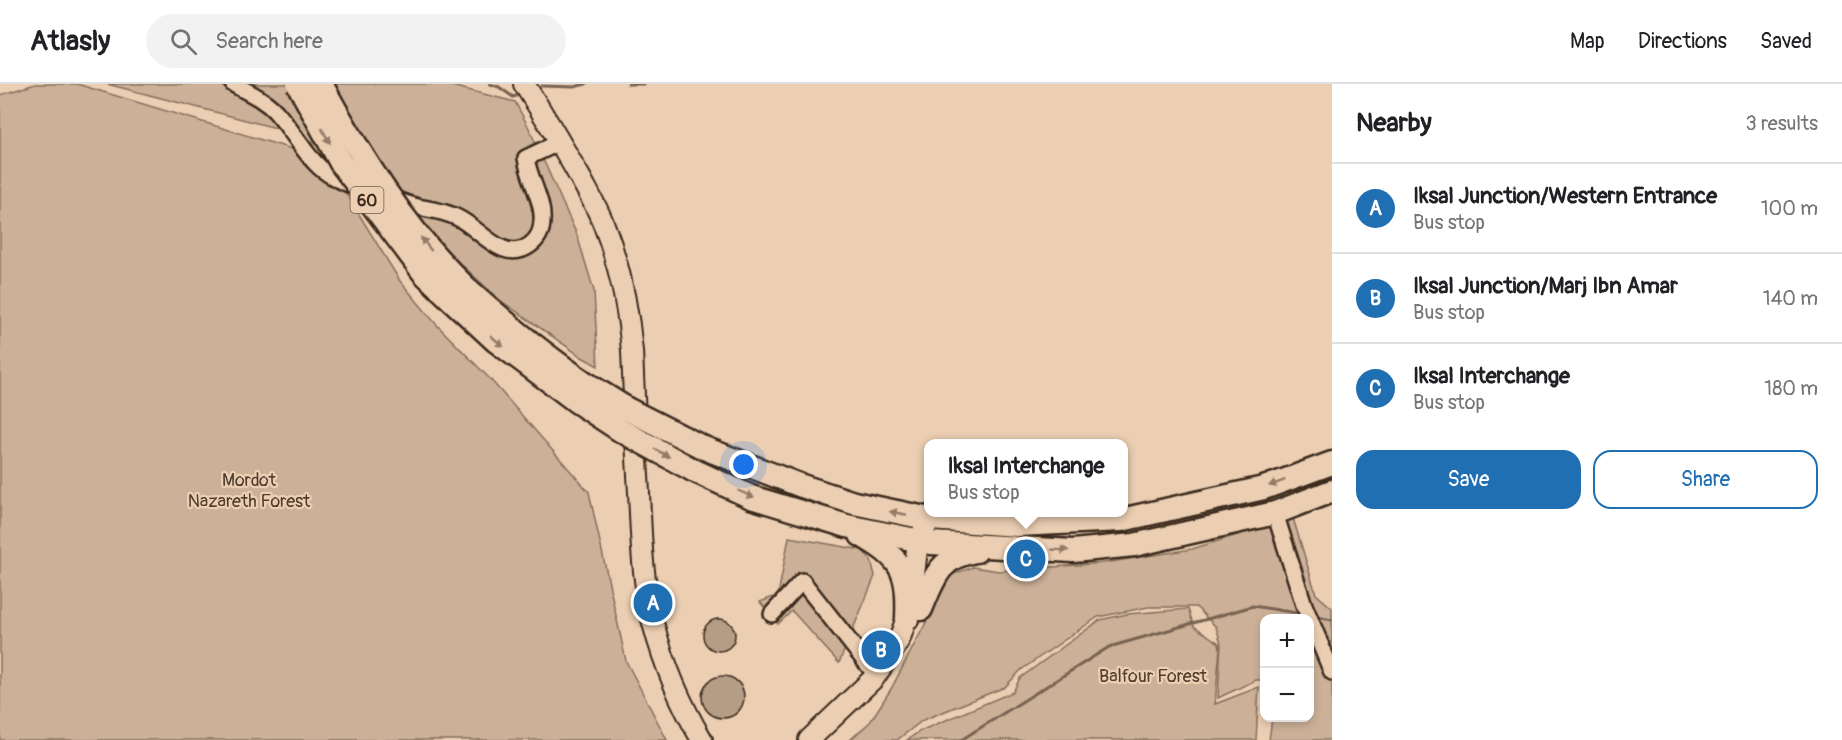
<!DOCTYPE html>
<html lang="en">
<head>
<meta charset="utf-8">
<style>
  body { margin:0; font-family:Pangolin,sans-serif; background:#f2f2f2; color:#202124 }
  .controls { position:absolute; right:18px; bottom:18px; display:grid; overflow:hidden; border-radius:12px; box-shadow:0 3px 9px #0003 }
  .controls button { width:54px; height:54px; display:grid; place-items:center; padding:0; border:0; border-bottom:2px solid #e0e0e0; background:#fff; color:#202124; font:30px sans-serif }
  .you { position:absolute; left:744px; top:381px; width:21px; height:21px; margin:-15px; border:4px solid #fff; border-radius:50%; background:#1a73e8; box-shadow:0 0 0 9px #1a73e833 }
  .badge { display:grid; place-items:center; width:39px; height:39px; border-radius:50%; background:#1f6fb2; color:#fff; font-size:20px; font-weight:700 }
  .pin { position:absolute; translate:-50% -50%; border:3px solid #fff; box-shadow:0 2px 6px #0006 }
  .popup { position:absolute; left:924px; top:355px; width:204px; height:78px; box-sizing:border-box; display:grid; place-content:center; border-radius:12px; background:#fff; filter:drop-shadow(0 2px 4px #0005); font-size:20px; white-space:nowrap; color:#757577 }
  .popup b { font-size:22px; color:#202124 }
  .popup::after { content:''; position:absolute; left:50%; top:100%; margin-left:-12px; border:12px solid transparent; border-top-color:#fff }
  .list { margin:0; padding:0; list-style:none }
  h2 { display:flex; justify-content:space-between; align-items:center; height:78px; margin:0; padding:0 24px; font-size:26px }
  h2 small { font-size:20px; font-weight:400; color:#757577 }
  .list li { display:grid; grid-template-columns:39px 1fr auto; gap:18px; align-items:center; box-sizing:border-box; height:90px; padding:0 24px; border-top:2px solid #e0e0e0 }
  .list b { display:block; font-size:22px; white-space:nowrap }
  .list p { margin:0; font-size:20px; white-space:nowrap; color:#757577 }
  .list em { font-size:20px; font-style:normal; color:#757577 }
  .actions { display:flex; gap:12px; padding:18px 24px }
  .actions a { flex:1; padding:14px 0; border:2px solid #1f6fb2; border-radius:18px; text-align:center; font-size:21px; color:#1f6fb2 }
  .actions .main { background:#1f6fb2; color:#fff }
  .icon { flex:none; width:33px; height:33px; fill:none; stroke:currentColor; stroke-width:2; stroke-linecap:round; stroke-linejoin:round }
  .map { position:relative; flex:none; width:1332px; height:656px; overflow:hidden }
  header { display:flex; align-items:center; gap:36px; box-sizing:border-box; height:84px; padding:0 30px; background:#fff; border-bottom:2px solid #e0e0e0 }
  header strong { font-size:28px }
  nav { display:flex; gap:33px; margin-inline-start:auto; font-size:21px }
  .search { width:420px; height:54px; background:#f2f2f2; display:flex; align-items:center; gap:15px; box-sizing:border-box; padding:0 21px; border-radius:33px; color:#757577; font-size:22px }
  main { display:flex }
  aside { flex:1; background:#fff }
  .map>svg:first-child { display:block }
  .green { fill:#ccb198; stroke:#846e5b; stroke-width:1.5 }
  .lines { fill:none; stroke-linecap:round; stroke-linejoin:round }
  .stream { stroke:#786251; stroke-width:3 }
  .building { fill:#b59c85; stroke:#3b2a1e; stroke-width:1.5 }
  .minor-casing { stroke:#3b2a1e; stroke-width:20 }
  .major-casing { stroke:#3b2a1e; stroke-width:24 }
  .highway-casing { stroke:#3b2a1e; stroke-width:27 }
  .minor { stroke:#eccfb3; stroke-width:15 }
  .major { stroke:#eccfb3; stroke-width:20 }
  .highway { stroke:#eccfb3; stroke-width:22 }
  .highway-bridge-casing { stroke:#3b2a1e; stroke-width:27; stroke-linecap:butt }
  .highway-bridge { stroke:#eccfb3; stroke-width:22 }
  .oneway { fill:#947c68 }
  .labels { text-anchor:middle; stroke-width:4.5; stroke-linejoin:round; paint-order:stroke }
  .shield { fill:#eccfb3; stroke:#705c4b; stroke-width:1.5 }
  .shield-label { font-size:16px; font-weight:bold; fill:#3b2a1e }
  .park-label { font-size:18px; fill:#513e30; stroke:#eccfb3 }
</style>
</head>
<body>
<header>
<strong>Atlasly</strong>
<div class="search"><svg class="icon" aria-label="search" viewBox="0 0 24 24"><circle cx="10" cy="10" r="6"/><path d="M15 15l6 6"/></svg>Search here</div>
<nav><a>Map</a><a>Directions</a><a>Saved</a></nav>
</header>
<main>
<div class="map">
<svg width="1332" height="656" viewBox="0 0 1332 656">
  <rect width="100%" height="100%" fill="#eccfb3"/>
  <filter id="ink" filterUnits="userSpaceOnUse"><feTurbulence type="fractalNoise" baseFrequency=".0167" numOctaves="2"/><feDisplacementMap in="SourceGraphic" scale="12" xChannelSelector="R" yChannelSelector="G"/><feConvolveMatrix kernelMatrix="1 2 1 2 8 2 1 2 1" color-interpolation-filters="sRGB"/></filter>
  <g filter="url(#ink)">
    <g class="green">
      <polygon points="35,0 77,0 325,75 400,197 436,240 490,295 589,408 626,577 667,656 0,656 0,11"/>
      <polygon points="107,0 444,0 515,18 528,42 577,151 594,207 598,282 582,273 500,216 437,158 303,51"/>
      <polygon points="1293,434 1316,510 1332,524 1332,656 1269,656 1272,634 1310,634 1310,534 1264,534 1264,596 1256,596 1218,614 1221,559 1216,543 1196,523 1148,523 1098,533 1021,586 1005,603 923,636 897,656 850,656 870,638 891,605 951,491 973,483 999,487 1104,479 1192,465"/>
      <polygon points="789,453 862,466 871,476 875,492 839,579 792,527 778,540 760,518 778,511"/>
      <polygon points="1188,525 1194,542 1219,559 1220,564 1215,620 1259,603 1256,656 907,656 920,647 1013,608 1020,594 1100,536 1127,530"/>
    </g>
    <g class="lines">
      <g class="stream">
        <polyline points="490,0 499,3 513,13 519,11"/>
        <polyline points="628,0 643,0"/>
        <polyline points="542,2 574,3 586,0"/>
        <polyline points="1316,533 1332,536"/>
        <polyline points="961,656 1109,563 1253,522 1303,530"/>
      </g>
    </g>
    <g class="building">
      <circle cx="719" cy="551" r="16"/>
      <circle cx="723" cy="613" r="21"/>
    </g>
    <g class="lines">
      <defs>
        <g id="minor">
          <path d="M 233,0 C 248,8 264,15 276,28 C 308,65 308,88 360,104"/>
          <path d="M 391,114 C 400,117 409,121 418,123 C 432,126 445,127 458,134 C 480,144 503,181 530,161 C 538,155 542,147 542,137 C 544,118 529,95 526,74 L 560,58"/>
          <polyline points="1275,429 1304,521 1332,588"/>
          <polyline points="772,530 802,497 876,591"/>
        </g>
        <g id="major">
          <path d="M 524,0 C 544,31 563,63 581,95 C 589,110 598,125 604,141 C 620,182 628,223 632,267 C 634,314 636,361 639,408 C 641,451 642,496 653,539 C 664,580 680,619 702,656"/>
          <polyline points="809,656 874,594 894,565 900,554 910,524 918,457 930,435"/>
        </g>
        <g id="highway">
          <path d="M 465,203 C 504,238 544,271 587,300"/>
          <polyline points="454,218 496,257 576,317"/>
          <polyline points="704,364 799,401 854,419 930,435 1017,441 1121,436 1264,404 1332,379"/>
          <polyline points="693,386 751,413 847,442 931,459 1073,467 1134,461 1275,429 1332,407"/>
          <path d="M 861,451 C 902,475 909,486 907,535"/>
          <path d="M 921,525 C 934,494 939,473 976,467"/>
        </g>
      </defs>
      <use href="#minor" class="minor-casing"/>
      <use href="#major" class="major-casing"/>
      <use href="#highway" class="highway-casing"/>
      <use href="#minor" class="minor"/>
      <use href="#major" class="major"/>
      <use href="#highway" class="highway"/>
      <defs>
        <g id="highway-bridge">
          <polyline points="298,0 341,79 424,189 454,218"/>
          <path d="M 321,0 C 361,73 405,145 465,203"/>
          <polyline points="587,300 627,325 704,364"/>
          <polyline points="576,317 620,346 693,386"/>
        </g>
      </defs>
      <use href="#highway-bridge" class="highway-bridge-casing"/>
      <use href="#highway-bridge" class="highway-bridge"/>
    </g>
    <defs><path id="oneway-solid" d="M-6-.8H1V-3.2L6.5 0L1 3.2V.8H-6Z" transform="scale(1.5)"/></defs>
    <g class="oneway">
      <use href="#oneway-solid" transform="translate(326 52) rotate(61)"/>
      <use href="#oneway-solid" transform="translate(426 160) rotate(-128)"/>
      <use href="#oneway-solid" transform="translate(497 257) rotate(40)"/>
      <use href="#oneway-solid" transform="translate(662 369) rotate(29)"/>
      <use href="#oneway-solid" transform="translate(1277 399) rotate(160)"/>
      <use href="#oneway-solid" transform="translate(746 410) rotate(23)"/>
      <use href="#oneway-solid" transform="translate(898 429) rotate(-169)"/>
      <use href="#oneway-solid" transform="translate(1060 466) rotate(3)"/>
    </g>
  </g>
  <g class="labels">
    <rect class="shield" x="350.5" y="103" width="33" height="26" rx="4.5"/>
    <g class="shield-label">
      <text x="367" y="122">60</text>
    </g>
    <g class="park-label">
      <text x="249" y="402">Mordot<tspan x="249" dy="21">Nazareth Forest</tspan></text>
      <text x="1153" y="598">Balfour Forest</text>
    </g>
  </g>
</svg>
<div class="controls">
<button>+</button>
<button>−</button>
</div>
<div class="you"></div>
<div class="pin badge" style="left:653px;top:519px">A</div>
<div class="pin badge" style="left:881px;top:566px">B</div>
<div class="pin badge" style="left:1026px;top:475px">C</div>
<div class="popup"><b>Iksal Interchange</b>Bus stop</div>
</div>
<aside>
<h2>Nearby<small>3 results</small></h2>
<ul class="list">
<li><span class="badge">A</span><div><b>Iksal Junction/Western Entrance</b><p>Bus stop</p></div><em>100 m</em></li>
<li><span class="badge">B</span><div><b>Iksal Junction/Marj Ibn Amar</b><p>Bus stop</p></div><em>140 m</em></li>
<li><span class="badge">C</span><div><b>Iksal Interchange</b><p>Bus stop</p></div><em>180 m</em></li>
</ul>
<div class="actions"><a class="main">Save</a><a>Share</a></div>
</aside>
</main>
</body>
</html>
